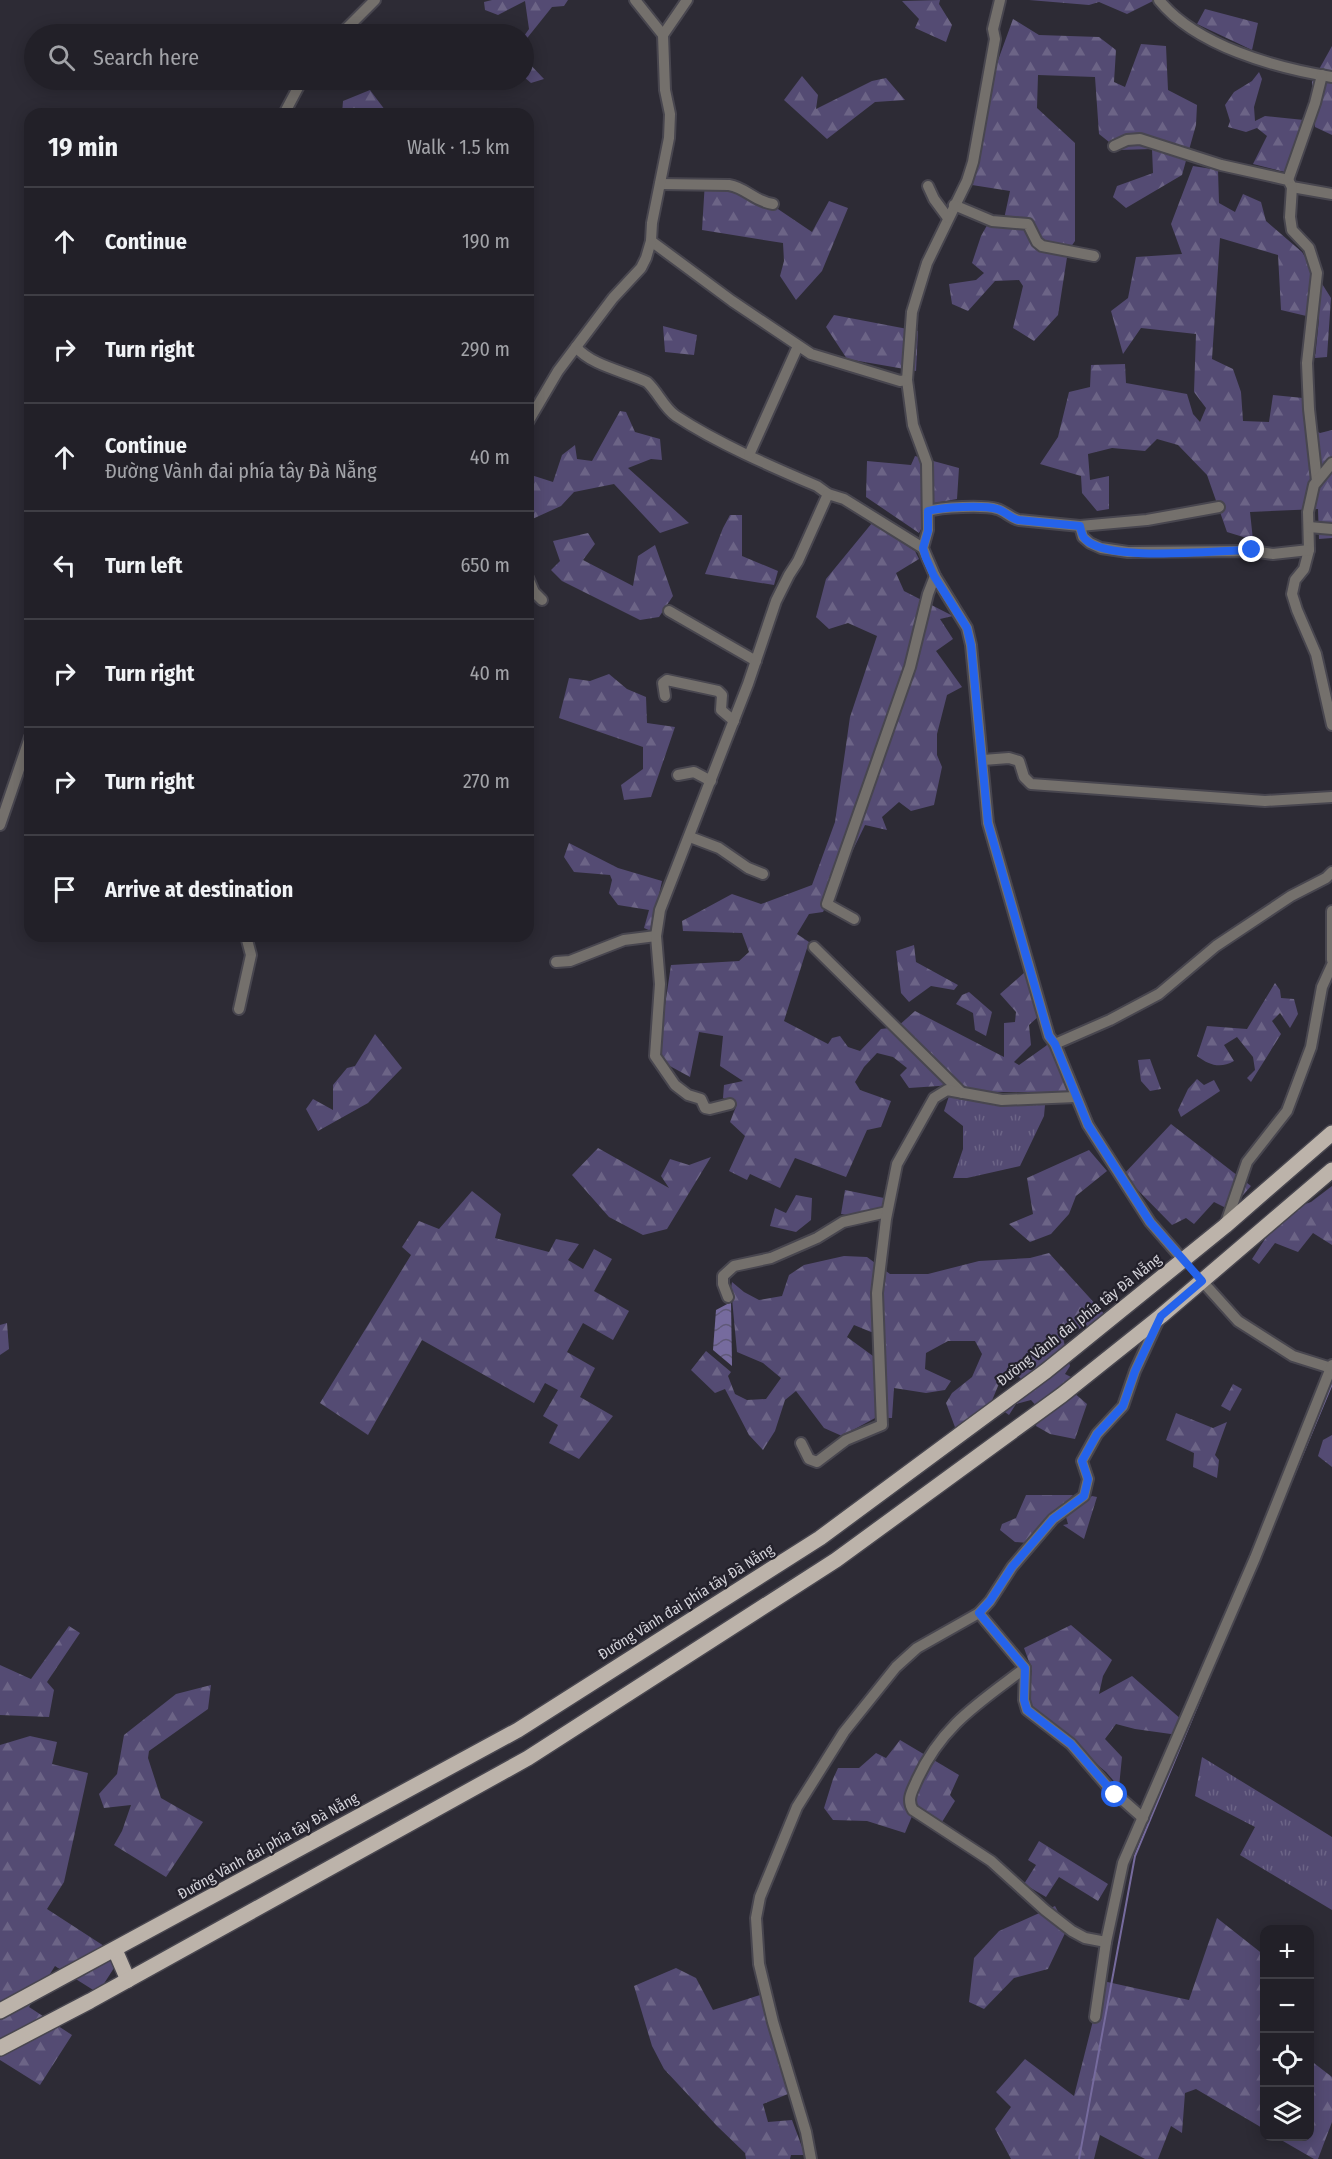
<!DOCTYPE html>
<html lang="en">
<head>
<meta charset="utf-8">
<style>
  body { margin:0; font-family:"Fira Sans Condensed",sans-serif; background:#2a2830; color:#f1f3f6 }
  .controls { position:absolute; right:18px; bottom:18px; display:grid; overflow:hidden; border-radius:12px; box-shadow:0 3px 15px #0003 }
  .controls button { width:54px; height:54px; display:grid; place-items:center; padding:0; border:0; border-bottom:2px solid #3f3e45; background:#222028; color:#f1f3f6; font:30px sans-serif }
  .stop { position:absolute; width:18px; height:18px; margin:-14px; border:4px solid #2563eb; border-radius:50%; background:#fff }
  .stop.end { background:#2563eb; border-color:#fff; box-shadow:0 2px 6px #0008 }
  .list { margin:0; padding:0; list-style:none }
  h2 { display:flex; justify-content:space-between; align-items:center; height:78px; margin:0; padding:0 24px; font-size:26px }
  h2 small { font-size:20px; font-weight:400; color:#a2a3a8 }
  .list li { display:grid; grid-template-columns:39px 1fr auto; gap:18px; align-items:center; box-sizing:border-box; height:108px; padding:0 24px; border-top:2px solid #3f3e45 }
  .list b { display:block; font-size:22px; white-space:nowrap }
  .list p { margin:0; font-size:20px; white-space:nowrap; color:#a2a3a8 }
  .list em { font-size:20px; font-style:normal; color:#a2a3a8 }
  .icon { flex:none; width:33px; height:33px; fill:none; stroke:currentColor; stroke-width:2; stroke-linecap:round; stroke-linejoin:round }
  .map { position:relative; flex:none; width:1332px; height:2159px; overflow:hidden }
  .search { position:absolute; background:#222028; box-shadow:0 3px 15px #0003; left:24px; top:24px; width:510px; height:66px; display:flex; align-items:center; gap:15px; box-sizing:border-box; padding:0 21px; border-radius:33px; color:#a2a3a8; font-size:22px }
  .panel { position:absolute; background:#222028; box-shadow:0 3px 15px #0003; left:24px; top:108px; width:510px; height:834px; border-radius:18px }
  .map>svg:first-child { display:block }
  .grass { fill:url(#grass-tufts) }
  .forest { fill:url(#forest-firs) }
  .water { fill:url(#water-waves) }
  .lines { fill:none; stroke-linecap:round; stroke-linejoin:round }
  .stream { stroke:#766b9e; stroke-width:2 }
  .street-casing { stroke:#48464f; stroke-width:14 }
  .primary-casing { stroke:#48464f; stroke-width:18 }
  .street { stroke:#74706c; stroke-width:10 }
  .primary { stroke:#bcb3aa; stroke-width:15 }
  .route { stroke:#2563eb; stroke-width:8 }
  .labels { text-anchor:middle; stroke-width:4.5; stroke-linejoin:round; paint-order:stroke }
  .street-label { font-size:15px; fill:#d3d2d9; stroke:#23212b }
</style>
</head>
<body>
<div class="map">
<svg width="1332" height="2159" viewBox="0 0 1332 2159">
  <defs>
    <pattern id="grass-tufts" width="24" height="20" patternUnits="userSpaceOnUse" patternTransform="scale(1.5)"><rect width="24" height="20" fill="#544b73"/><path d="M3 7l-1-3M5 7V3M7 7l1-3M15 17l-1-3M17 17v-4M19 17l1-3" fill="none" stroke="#6c6486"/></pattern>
    <pattern id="forest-firs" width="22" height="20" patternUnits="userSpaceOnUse" patternTransform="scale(1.5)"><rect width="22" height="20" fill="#544b73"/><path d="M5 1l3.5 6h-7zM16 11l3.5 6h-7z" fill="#6c6486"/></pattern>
    <pattern id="water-waves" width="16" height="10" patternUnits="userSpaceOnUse" patternTransform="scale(1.5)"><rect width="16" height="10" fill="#766b9e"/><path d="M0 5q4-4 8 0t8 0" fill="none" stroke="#605979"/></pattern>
  </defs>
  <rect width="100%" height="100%" fill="#2d2b35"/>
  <g class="grass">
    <polygon points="949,1096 990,1104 1045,1105 1044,1116 1020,1166 967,1178 953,1178 963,1149 963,1126 944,1111"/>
    <polygon points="1332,1435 1332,1467 1318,1456 1323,1440"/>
    <polygon points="1202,1757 1332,1837 1332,1910 1240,1855 1255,1827 1195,1796"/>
  </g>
  <g class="forest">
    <polygon points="492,0 568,0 564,6 552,7 524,42 524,36 529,29 525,1 498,15 485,10 484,2"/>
    <polygon points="940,0 939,4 952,25 946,42 915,28 919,19 902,1"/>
    <polygon points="1029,0 1155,0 1127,14 1099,2 1089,5"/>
    <polygon points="1205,9 1258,23 1252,50 1197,24"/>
    <polygon points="1013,19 1039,35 1099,37 1116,50 1114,82 1125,87 1141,44 1166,46 1168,90 1197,105 1196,125 1182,175 1126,208 1113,197 1117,186 1153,173 1152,149 1119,150 1099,134 1095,77 1038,75 1037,108 1075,143 1075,241 1068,251 1058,315 1034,341 1013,328 1023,286 1019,280 995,281 968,311 952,304 949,284 976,280 984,273 972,263 981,236 990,220 1004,219 1010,191 972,185 997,63"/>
    <polygon points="1332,46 1332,135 1315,127 1312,82"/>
    <polygon points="524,58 544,79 531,83 524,77"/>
    <polygon points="1259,72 1262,79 1254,107 1255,121 1265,116 1304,120 1285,172 1253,164 1267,136 1257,128 1246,132 1228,127 1230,121 1225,105 1234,92 1252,81"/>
    <polygon points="802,76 818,95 816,109 872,81 886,78 905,100 875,102 827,139 784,100"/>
    <polygon points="370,90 388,114 342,114 343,101"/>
    <polygon points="1193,166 1218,170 1219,203 1235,212 1243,194 1261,202 1266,221 1302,252 1331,298 1327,357 1315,358 1319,319 1281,310 1278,255 1220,238 1212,359 1233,369 1241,392 1243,421 1269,422 1273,395 1313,399 1316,431 1320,433 1332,430 1332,538 1319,539 1318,509 1250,512 1253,540 1227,532 1207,475 1178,445 1157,439 1145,451 1112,448 1088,454 1090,480 1109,476 1109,509 1097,511 1082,493 1081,476 1040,464 1058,437 1069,392 1090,387 1091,365 1125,364 1126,383 1187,394 1193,414 1200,422 1206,408 1194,392 1196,334 1141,328 1123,354 1111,311 1128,298 1136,257 1182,254 1171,224"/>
    <polygon points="705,181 772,205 812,232 829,201 848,208 822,271 796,300 780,276 784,261 783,243 702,230"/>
    <polygon points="834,315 918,331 916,371 847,359 826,327"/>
    <polygon points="663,326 697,335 694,355 665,352"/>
    <polygon points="620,411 626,412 635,432 660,439 662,460 651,459 628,468 689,523 660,533 614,484 574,492 561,506 528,521 528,474 553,482 562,455 575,445 577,459 592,461"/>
    <polygon points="915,456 959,468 957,499 935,503 919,533 866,497 867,461 911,465"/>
    <polygon points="730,515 742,515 742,556 778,571 774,585 705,574 723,528"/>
    <polygon points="872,523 915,551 919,559 896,573 904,591 953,616 940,619 953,639 936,651 962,687 947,695 937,734 937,755 942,767 934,805 911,811 899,802 882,817 887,830 865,825 823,912 809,914 797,934 809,942 784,1021 828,1044 832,1038 840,1036 848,1047 860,1051 881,1029 897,1027 915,1011 1004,1057 1004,1023 1015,1022 1016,1012 1000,994 1025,972 1039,1016 1029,1025 1031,1045 1014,1062 1019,1065 1050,1043 1069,1092 985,1092 953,1085 909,1088 900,1075 907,1068 893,1057 877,1053 864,1067 855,1082 860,1090 891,1101 881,1127 867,1130 846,1177 795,1158 780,1188 750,1174 747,1180 729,1171 745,1136 730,1122 737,1104 723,1098 724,1085 743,1081 720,1066 723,1036 699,1032 690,1077 657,1059 671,965 739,961 749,952 742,933 683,931 682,921 732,894 761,904 812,885 835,822 850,717 877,636 848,623 829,629 816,617 826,579"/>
    <polygon points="588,533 595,544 583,560 633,586 638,556 655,545 673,596 659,617 640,620 562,581 551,570 560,561 553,541"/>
    <polygon points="609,674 627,689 646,697 647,723 675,727 651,797 624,800 621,785 643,769 643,747 559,718 569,678 590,681"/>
    <polygon points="569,843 618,868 662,881 651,931 644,928 649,910 618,905 609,893 612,880 610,875 574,872 564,857"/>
    <polygon points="914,945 916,962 958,985 954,990 931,986 909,1002 901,993 896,951"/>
    <path d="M 1275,983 L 1280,990 L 1281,998 L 1294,999 L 1298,1014 L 1290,1028 L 1280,1013 L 1272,1021 L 1281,1034 L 1251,1082 L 1247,1078 L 1255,1070 L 1253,1057 L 1237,1037 L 1224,1045 L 1234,1061 C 1220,1069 1209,1065 1197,1056 L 1207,1026 L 1247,1029 Z"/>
    <polygon points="969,992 992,1012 986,1036 975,1030 973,1013 956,1004 962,995"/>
    <polygon points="375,1034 402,1068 368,1103 318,1131 306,1109 313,1099 333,1110 333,1085 347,1068 355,1066"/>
    <polygon points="1150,1059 1161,1089 1150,1091 1141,1081 1138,1060"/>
    <polygon points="1197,1079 1204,1085 1214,1080 1220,1091 1181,1117 1178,1110 1188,1089"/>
    <polygon points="1171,1124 1251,1186 1230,1210 1214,1202 1194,1224 1186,1218 1172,1225 1123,1175"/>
    <polygon points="598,1148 669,1188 661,1176 670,1159 689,1165 711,1157 667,1229 643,1235 609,1217 572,1175"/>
    <polygon points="1089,1150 1107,1171 1076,1196 1069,1214 1051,1234 1030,1242 1009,1224 1033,1214 1027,1178"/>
    <polygon points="1332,1186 1332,1245 1313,1233 1298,1252 1275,1243 1259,1264 1252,1259 1265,1239 1290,1209 1311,1202"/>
    <polygon points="845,1190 884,1198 879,1221 841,1214"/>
    <polygon points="472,1191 501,1214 495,1238 549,1252 556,1239 579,1244 568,1260 583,1269 594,1249 612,1259 594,1291 629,1311 613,1340 583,1323 567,1352 595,1368 580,1397 613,1416 579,1459 549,1443 558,1425 543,1416 558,1390 545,1383 534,1403 422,1340 368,1435 320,1403 411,1255 402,1247 419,1221 439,1229"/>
    <polygon points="796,1195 812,1198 811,1220 796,1232 770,1226 775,1208 786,1213"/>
    <polygon points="1049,1253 1108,1318 1093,1332 1081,1328 1063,1338 1070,1366 1065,1374 1081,1382 1073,1392 1087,1404 1075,1439 1050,1434 1036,1426 1038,1408 1031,1400 1016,1404 1009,1415 998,1407 1002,1394 1025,1394 1029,1387 1019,1377 1003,1374 981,1427 956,1430 946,1403 952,1393 972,1377 982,1354 975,1341 948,1341 926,1353 925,1369 951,1381 945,1390 926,1393 894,1388 892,1418 886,1418 883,1331 871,1332 854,1325 847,1337 873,1356 877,1417 842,1436 824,1428 796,1391 785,1400 775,1431 763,1450 749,1435 725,1389 715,1393 691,1370 706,1351 731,1372 728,1376 735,1394 747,1400 766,1399 781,1378 763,1363 737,1352 731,1288 732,1282 744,1292 759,1300 782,1296 789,1275 804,1265 844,1256 867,1257 890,1274 928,1274 979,1261 1030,1258"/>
    <polygon points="7,1323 9,1349 0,1355 0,1325"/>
    <polygon points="1233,1384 1242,1389 1230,1411 1221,1406"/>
    <polygon points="1176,1413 1213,1428 1227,1422 1215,1455 1219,1460 1217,1478 1193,1467 1194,1453 1166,1440"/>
    <polygon points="1026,1495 1073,1495 1028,1543 1015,1542 1000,1530 1002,1524 1016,1518"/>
    <polygon points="1092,1496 1097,1497 1084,1539 1063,1525 1068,1524 1066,1517"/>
    <polygon points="1071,1625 1112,1660 1103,1676 1099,1694 1132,1676 1182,1720 1178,1735 1135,1729 1116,1724 1105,1739 1122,1757 1119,1787 1106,1772 1027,1705 1032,1670 1024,1648"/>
    <polygon points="69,1626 80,1633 47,1682 54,1690 49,1717 0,1715 0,1665 31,1679"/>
    <polygon points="211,1685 208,1709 149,1751 148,1758 161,1798 203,1822 166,1877 114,1845 122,1831 131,1805 104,1808 99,1794 117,1774 124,1735 176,1694"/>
    <polygon points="30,1736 57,1742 52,1764 88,1773 64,1882 47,1909 121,1957 98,1993 55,1966 29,2007 72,2035 40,2085 0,2060 0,1745"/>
    <polygon points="900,1740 959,1775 950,1795 955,1801 942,1822 915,1809 905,1833 867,1821 833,1820 824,1808 833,1779 838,1768 859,1768 876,1753 886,1758"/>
    <polygon points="1039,1841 1108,1884 1098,1901 1059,1877 1046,1897 1024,1884 1036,1865 1028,1860"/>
    <polygon points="1055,1906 1067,1929 1048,1969 1014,1978 984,2009 969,2002 974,1958 999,1931"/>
    <polygon points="1217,1918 1264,1955 1264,2129 1196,2089 1185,2093 1182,2133 1171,2126 1158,2159 1145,2159 1100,2135 1094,2159 1011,2159 995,2129 1011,2107 996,2092 1025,2059 1074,2096 1103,1981 1189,2000"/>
    <polygon points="676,1968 696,1978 713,2010 760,1995 788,2094 763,2104 768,2122 792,2120 805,2155 791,2155 790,2159 746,2159 745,2153 717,2126 664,2069 652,2046 634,1986"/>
    <polygon points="1310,2060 1332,2077 1332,2122 1318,2159 1314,2159 1276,2137 1310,2136"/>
  </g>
  <polygon class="water" points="731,1302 732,1366 713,1350 716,1310"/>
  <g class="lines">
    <g class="stream">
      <polyline points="1291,1482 1332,1384"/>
      <polyline points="1079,2159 1135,1856 1218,1656"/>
    </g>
    <defs>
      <g id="street">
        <polyline points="635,0 663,35"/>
        <polyline points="1000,0 993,29 995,39 973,162 967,181 927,263 912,312 907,380 913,425 927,463 928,530 923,548 935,576 967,628 971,645 988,823 1049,1036 1055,1044 1088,1125 1150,1222 1183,1260"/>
        <path d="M 1159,0 C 1196,46 1276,68 1332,77"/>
        <polyline points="341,34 375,0"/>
        <polyline points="284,114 302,80"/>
        <polyline points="1114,146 1127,140 1140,139 1221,165 1288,180 1292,187 1332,194"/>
        <polyline points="1288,180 1315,103 1322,75"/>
        <path d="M 660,184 L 729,185 C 747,188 753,201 773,204"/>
        <polyline points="928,186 934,199 948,218"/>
        <polyline points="1292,187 1290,217 1292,230 1309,248 1317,273 1307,363 1309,409 1317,481"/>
        <polyline points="954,205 992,221 1028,224 1037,242 1042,246 1094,256"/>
        <polyline points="651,241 732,301 811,354 900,381 907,380"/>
        <path d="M 576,347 C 592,366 624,371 647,382 C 658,392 664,408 676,416 C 717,443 772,467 817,486 L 828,494 L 844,499 L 923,548"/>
        <polyline points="528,422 558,371 576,347 613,298 641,268 646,258 651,241 652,223 669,138 670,114 665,90 663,35 687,0"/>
        <polyline points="749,455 798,346"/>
        <polyline points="1332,463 1314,485 1308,512 1309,550 1304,569 1295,580 1292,594 1297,610 1316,654 1332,725"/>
        <path d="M 928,511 C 941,507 984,505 997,509 C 1005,511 1010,518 1019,520 L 1080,526 L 1147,520 L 1219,507"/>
        <polyline points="1080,526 1083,537 1090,543 1101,548 1128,552 1252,551 1273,554 1309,550"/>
        <polyline points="1309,527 1332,529"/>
        <polyline points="528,578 534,592 542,600"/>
        <polyline points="669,611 756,661"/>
        <polyline points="665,696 663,683 667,680 718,691 722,695 721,710 734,721"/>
        <polyline points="983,760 1009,758 1019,761 1024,777 1031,784 1265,801 1332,797"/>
        <polyline points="678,775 694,772 711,781"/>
        <polyline points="0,825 30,737"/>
        <polyline points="690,837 719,848 748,868 763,874"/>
        <polyline points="1332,911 1332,960"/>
        <polyline points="854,919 827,904 910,667 928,594 935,576"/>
        <polyline points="814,947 962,1093"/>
        <polyline points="556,962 570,961 624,940 656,936"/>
        <polyline points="239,1009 251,955 246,936"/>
        <polyline points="1055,1044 1110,1020 1159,994 1216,946 1291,896 1326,878 1332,872"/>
        <polyline points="730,1104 710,1109 705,1108 701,1099 688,1095 675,1085 655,1056 660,984 656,936 660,910 748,684 776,601 789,575 798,561 828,494"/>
        <polyline points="1226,1223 1247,1162 1287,1111 1311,1047 1322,987 1332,965"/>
        <polyline points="1202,1281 1238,1321 1293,1356 1331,1368"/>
        <polyline points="728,1297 723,1284 723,1276 734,1266 771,1258 817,1238 843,1222 887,1212"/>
        <polyline points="801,1443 809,1459 817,1462 846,1440 882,1425 877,1293 886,1219 897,1164 934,1098 947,1090 1002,1100 1076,1097"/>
        <polyline points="979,1613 1025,1668 1024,1700 1027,1710 1071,1744 1108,1787 1143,1818"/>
        <path d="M 1025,1668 C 979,1703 942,1725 917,1780 C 913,1790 906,1799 913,1810 L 991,1861 L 1045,1910 L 1072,1931 L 1085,1938 L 1106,1942"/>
        <polyline points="1095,2017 1106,1942 1123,1863 1255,1558 1332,1365"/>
        <polyline points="811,2159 806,2132 773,2022 759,1964 756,1918 760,1897 797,1807 844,1732 896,1667 917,1648 979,1613 990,1601 1012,1567 1053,1519 1084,1496 1088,1479 1082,1461 1097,1434 1123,1406 1135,1371 1159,1319"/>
      </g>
      <g id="primary">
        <polyline points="115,1950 128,1980"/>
        <polyline points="0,2011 518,1730 820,1538 1046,1371 1225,1226 1332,1133"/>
        <polyline points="0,2048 90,2001 528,1758 836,1560 1062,1395 1161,1316 1332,1170"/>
      </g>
    </defs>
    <use href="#street" class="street-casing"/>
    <use href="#primary" class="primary-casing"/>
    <use href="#street" class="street"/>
    <use href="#primary" class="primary"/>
  </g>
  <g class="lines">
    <path class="route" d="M 1115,1795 L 1071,1744 L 1027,1710 L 1024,1700 L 1025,1668 L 979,1613 L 990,1601 L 1012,1567 L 1053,1519 L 1084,1496 L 1088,1479 L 1082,1461 L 1097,1434 L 1123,1406 L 1135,1371 L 1161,1316 L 1202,1281 L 1150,1222 L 1088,1125 L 1055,1044 L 1049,1036 L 988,823 L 971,645 L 967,628 L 934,576 L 926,558 L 923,548 L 928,531 L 928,511 C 942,507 984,505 997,509 C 1005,511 1010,518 1018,520 L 1080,526 C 1081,531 1082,536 1085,539 C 1107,563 1218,550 1252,550"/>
  </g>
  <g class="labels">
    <g class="street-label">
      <text transform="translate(1079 1320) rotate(-38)" y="5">Đường Vành đai phía tây Đà Nẵng</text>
      <text transform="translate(686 1602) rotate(-32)" y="5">Đường Vành đai phía tây Đà Nẵng</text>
      <text transform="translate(268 1846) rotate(-29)" y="5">Đường Vành đai phía tây Đà Nẵng</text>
    </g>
  </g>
</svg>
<div class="controls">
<button>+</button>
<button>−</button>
<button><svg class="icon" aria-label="locate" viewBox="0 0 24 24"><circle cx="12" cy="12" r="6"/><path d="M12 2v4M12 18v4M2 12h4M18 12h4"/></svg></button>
<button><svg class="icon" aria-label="layers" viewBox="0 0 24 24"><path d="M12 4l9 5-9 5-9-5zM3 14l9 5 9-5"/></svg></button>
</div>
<div class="stop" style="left:1115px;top:1795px"></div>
<div class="stop end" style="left:1252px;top:550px"></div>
<div class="search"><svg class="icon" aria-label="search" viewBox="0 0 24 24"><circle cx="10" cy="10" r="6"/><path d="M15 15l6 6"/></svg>Search here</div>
<section class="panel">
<h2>19 min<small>Walk · 1.5 km</small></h2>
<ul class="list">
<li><svg class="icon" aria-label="ahead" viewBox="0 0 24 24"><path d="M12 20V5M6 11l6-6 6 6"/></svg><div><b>Continue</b></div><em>190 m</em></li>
<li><svg class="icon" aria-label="right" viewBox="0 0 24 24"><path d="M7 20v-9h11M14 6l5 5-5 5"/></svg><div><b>Turn right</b></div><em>290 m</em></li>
<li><svg class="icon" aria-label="ahead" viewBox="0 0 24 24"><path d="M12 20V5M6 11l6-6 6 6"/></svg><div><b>Continue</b><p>Đường Vành đai phía tây Đà Nẵng</p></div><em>40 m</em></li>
<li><svg class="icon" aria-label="left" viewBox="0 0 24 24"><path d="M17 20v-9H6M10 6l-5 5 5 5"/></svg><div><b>Turn left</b></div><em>650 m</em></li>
<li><svg class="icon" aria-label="right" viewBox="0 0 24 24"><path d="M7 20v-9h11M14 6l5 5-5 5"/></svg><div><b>Turn right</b></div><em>40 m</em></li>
<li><svg class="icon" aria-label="right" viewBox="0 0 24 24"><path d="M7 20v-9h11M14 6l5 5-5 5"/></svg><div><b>Turn right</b></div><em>270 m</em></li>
<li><svg class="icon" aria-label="arrive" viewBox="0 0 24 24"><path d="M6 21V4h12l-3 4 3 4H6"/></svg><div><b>Arrive at destination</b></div></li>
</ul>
</section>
</div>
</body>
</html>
